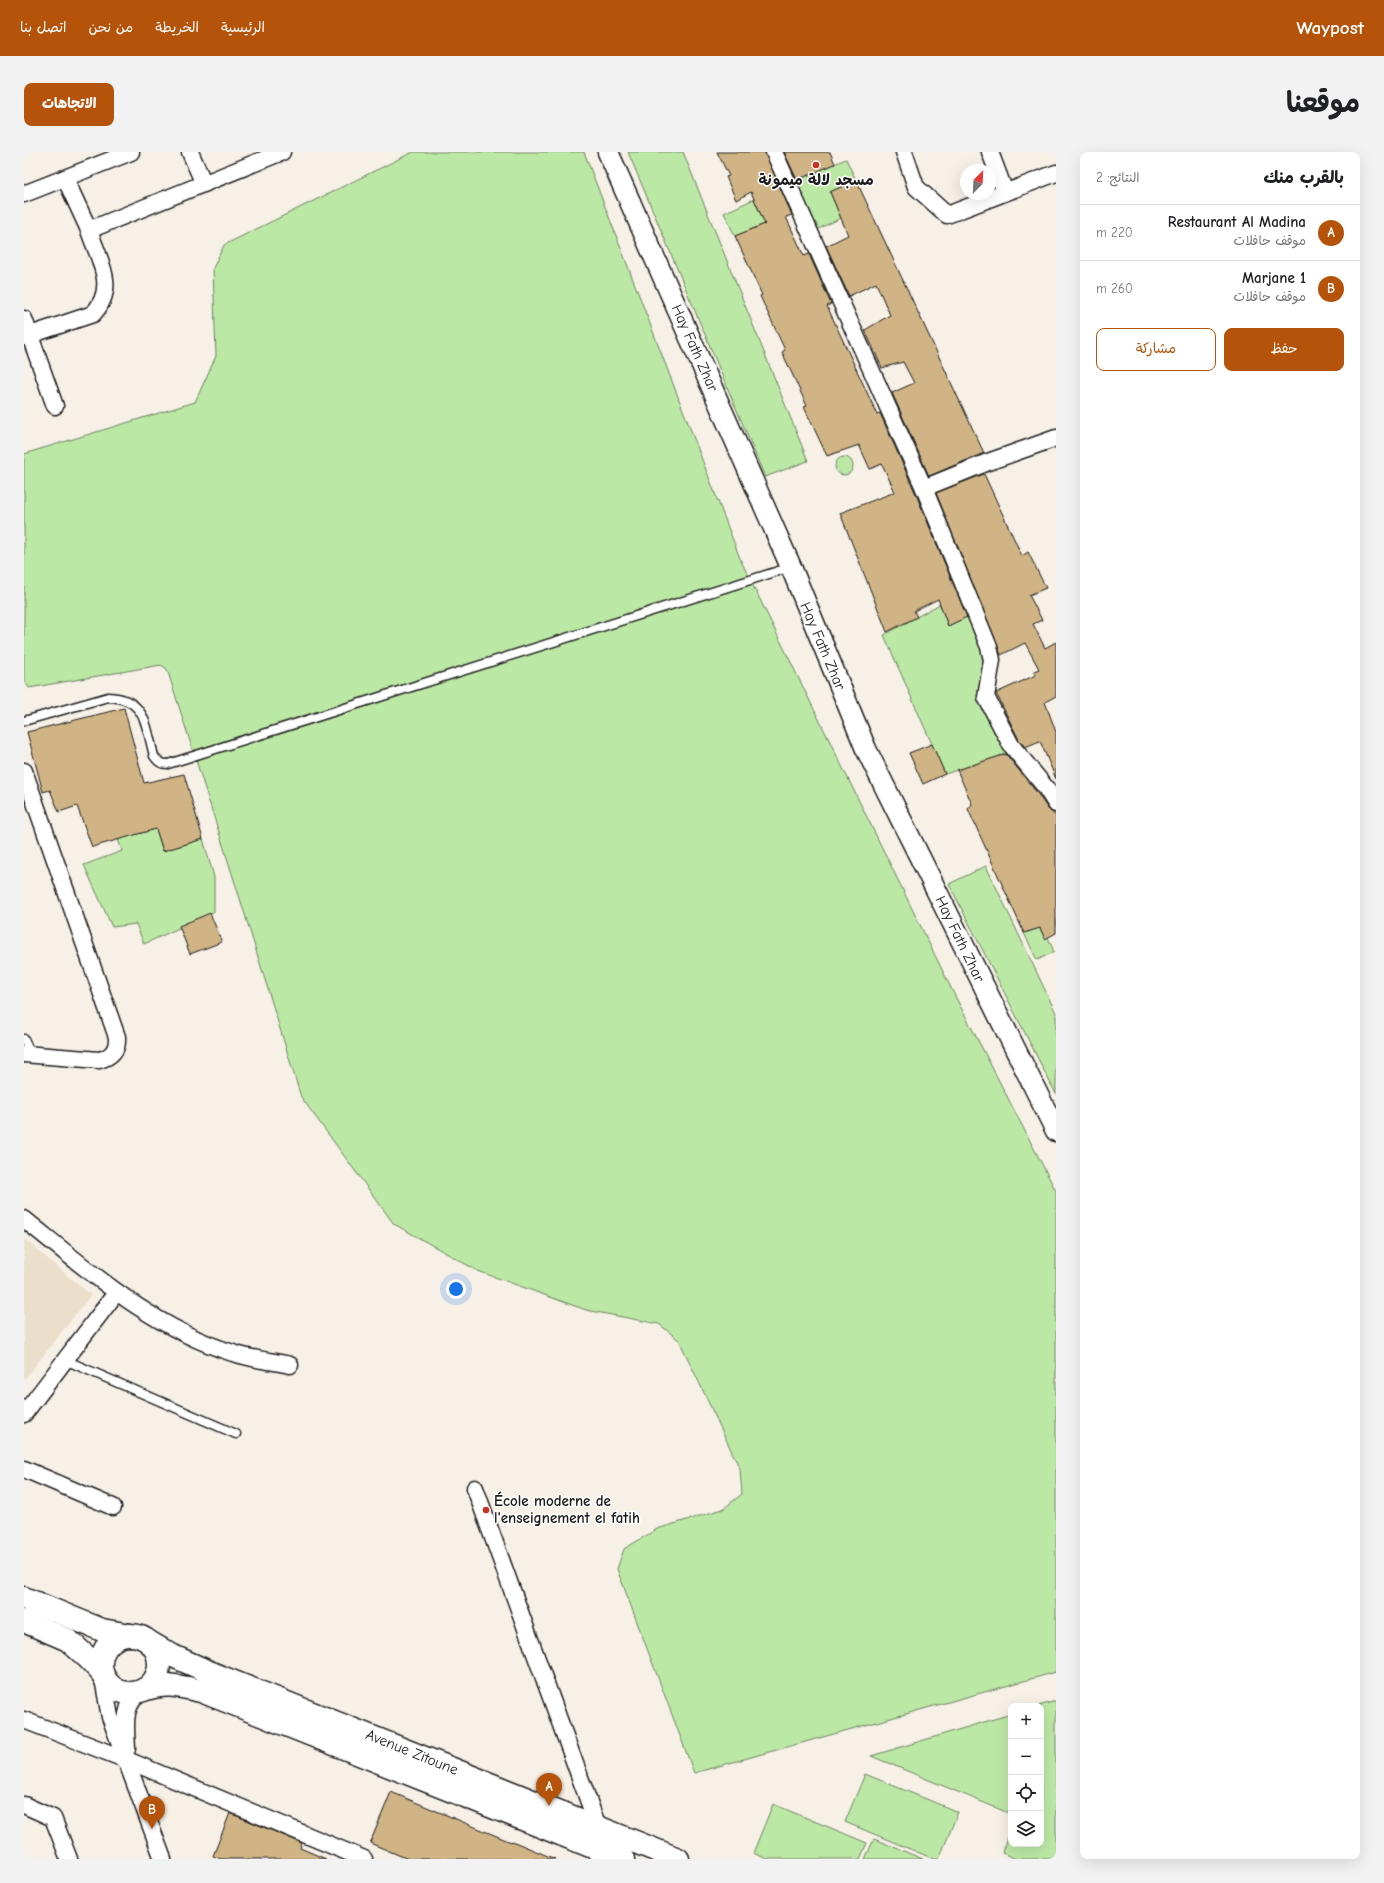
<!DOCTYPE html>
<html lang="ar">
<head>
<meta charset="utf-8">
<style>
  body { margin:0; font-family:"Comic Neue","Playpen Sans Arabic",sans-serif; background:#f2f2f2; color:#202124; direction:rtl }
  .controls { position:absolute; right:12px; bottom:12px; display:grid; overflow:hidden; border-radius:8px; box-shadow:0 4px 16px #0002 }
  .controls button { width:36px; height:36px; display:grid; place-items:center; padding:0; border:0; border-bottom:1px solid #e0e0e0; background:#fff; color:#202124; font:20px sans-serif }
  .compass { position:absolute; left:936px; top:12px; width:36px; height:36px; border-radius:50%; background:#fff; box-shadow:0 4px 16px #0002; rotate:24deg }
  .you { position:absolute; left:432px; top:1137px; width:14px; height:14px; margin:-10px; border:3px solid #fff; border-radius:50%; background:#1a73e8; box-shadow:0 0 0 6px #1a73e833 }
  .badge { display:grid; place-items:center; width:26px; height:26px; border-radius:50%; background:#b45309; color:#fff; font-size:13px; font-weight:700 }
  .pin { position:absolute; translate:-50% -33px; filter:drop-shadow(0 1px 2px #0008) }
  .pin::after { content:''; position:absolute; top:21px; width:14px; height:12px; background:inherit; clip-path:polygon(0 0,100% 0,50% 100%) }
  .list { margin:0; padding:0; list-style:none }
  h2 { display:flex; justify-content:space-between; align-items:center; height:52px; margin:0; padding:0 16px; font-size:17px }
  h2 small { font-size:13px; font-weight:400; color:#757577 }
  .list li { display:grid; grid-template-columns:26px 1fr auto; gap:12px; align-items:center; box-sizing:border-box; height:56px; padding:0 16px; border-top:1px solid #e0e0e0 }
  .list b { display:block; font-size:15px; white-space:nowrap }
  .list p { margin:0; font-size:13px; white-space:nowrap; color:#757577 }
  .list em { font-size:13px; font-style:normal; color:#757577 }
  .actions { display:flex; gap:8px; padding:12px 16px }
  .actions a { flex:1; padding:9px 0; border:1px solid #b45309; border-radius:8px; text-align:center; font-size:14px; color:#b45309 }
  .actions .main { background:#b45309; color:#fff }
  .icon { flex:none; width:22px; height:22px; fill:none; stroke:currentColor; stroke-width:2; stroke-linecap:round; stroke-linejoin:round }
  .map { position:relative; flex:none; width:1032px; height:1707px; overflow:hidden; direction:ltr; border-radius:8px }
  header { display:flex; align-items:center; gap:24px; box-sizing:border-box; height:56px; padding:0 20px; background:#b45309; color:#fff }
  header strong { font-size:19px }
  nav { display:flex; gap:22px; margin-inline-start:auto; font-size:14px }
  .intro { display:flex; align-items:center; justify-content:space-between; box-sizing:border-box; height:96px; padding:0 24px }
  h1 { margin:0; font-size:28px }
  .button { padding:10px 18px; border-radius:8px; background:#b45309; color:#fff; font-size:14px; font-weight:700 }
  main { display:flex; gap:24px; padding:0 24px }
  aside { flex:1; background:#fff; border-radius:8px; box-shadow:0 4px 16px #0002 }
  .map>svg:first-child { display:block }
  .built { fill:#ebdeca }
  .green { fill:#bce8a5; stroke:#6c8260 }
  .building { fill:#d0b485; stroke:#1c1c1c }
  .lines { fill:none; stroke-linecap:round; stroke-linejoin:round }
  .service-casing { stroke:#1c1c1c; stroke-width:11 }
  .minor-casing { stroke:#1c1c1c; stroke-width:19 }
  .tertiary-casing { stroke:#1c1c1c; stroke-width:23 }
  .secondary-casing { stroke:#1c1c1c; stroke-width:25 }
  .service { stroke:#fff; stroke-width:8 }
  .minor { stroke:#fff; stroke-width:16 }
  .tertiary { stroke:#fff; stroke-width:20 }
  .secondary { stroke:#fff; stroke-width:22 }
  .poi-dot { fill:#c8321e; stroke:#fff; stroke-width:1.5 }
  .labels { text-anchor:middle; stroke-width:3; stroke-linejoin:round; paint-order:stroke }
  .poi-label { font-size:15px; font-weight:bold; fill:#1c1c1c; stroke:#fff }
  .street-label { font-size:15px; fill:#1c1c1c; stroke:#fff }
</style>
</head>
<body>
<header>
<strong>Waypost</strong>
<nav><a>الرئيسية</a><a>الخريطة</a><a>من نحن</a><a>اتصل بنا</a></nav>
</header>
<div class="intro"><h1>موقعنا</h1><a class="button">الاتجاهات</a></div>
<main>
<aside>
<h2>بالقرب منك<small>النتائج: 2</small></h2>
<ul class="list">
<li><span class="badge">A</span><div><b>Restaurant Al Madina</b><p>موقف حافلات</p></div><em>220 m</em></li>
<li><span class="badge">B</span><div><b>Marjane 1</b><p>موقف حافلات</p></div><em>260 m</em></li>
</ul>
<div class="actions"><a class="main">حفظ</a><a>مشاركة</a></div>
</aside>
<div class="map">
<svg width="1032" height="1707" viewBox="0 0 1032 1707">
  <rect width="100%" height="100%" fill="#f6f0e7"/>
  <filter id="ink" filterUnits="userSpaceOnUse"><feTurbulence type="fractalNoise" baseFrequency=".025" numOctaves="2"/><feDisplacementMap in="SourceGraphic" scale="8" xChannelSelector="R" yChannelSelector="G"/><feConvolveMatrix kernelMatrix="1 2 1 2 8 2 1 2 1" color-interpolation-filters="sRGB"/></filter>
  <g filter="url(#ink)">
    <polygon class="built" points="0,1087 67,1143 0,1228"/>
    <g class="green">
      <polygon points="389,0 560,0 717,409 930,842 1032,1039 1032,1520 670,1621 593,1417 600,1397 633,1377 699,1357 718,1342 716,1317 655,1188 635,1172 562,1158 454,1119 370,1072 277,945 218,753 143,517 137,513 5,536 0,528 0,302 171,250 192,204 189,116 200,93"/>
      <polygon points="604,0 659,0 784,309 741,325"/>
      <polygon points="822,7 832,28 806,40 817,66 792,78 772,30 774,27"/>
      <polygon points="730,47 741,72 711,84 700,61"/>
      <circle cx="820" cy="314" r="9"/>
      <polygon points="916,452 924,474 945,464 961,507 956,543 986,601 921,622 860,483"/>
      <polygon points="132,677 139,699 179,687 190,725 190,760 120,792 112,772 88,775 60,713 98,699 94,687"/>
      <polygon points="962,714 1032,861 1032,942 925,732"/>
      <polygon points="1016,776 1021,786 1024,785 1030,800 1013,808 1000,781"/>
      <polygon points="1032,1549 1032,1707 992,1707 978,1701 987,1672 987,1692 1017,1692 1017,1554 1014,1554"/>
      <polygon points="987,1562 987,1662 847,1604"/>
      <polygon points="841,1622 934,1660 915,1707 910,1707 821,1670"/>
      <polygon points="749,1652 843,1691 836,1707 743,1707 729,1701"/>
      <polygon points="850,1687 899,1707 841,1707"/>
    </g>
    <g class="building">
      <polygon points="693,0 741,0 768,63 762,65 780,104 785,102 807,152 803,154 853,262 856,261 891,340 943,465 924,474 914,447 890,459 893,465 863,480 816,361 871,340 858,312 846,317 835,293 803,304 780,255 783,254 758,200 761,198 736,144 738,143 711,84 741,72 727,40 712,48 702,25 705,24"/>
      <polygon points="760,0 806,0 811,12 773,28"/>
      <polygon points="832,28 960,301 905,324 868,241 890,231 879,210 858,216 841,178 866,163 852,131 825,144 802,94 824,83 806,40"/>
      <polygon points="960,322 998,404 1004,400 1022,436 1005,443 1018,468 1009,472 1021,496 1032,490 1032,544 1021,550 1032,580 1032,627 1016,589 1001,595 995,588 972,541 1012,523 1010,519 1015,517 1001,491 977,503 912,341"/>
      <polygon points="100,556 120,631 160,622 179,687 139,699 132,677 68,695 53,654 35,660 26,638 19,640 3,580"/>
      <polygon points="908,592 921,622 899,632 885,601"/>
      <polygon points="982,602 1014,642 1024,657 1032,664 1032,781 1021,787 1016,776 1000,781 944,657 948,652 933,618"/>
      <polygon points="186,761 198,790 166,802 155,774"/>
      <polygon points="367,1640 487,1690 488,1689 531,1707 384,1707 346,1691"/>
      <polygon points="206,1661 278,1691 276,1696 302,1707 197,1707 189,1704"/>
    </g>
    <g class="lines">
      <defs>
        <g id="service">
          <path d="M 0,569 L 84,545 C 122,546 122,574 130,604 C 134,610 137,612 144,612 L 767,415"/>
          <polyline points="0,887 7,903"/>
          <polyline points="41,1208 212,1282"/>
        </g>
        <g id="minor">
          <polyline points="166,0 180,32"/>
          <polyline points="750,0 900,336 965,495 968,508 962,545 987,593 1022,636 1032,652"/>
          <polyline points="880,0 892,35 923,63 1032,21"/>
          <polyline points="966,0 981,40"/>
          <polyline points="41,26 65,78"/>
          <polyline points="0,42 107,0"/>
          <polyline points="0,167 31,254"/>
          <path d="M 0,185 L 69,162 C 94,135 75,109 65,78 L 258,0"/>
          <polyline points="900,336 964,310 1032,286"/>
          <path d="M 0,619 L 93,885 C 94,898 87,905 75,908 L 0,902"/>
          <path d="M 0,1067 C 65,1119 128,1176 209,1201 C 227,1207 247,1209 266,1213"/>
          <polyline points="0,1262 92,1141"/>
          <polyline points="0,1317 89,1355"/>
          <polyline points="451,1336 574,1675"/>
          <polyline points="78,1521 86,1565 139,1707"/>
          <polyline points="0,1568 103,1608 340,1707"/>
          <path d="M 103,1597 C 102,1575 98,1555 116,1539"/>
          <polyline points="0,1653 29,1666 45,1707"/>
        </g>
        <polyline id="tertiary" points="584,0 767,415 842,597 1032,979"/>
        <g id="secondary">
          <polyline points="0,1446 78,1478 106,1483"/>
          <polyline points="0,1469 44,1488 64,1506 78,1521"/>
          <circle cx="106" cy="1512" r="29"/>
          <polyline points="125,1490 149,1504 185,1520 654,1707"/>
          <path d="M 119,1538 C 142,1530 155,1534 177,1539 L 599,1707"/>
        </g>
      </defs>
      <use href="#service" class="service-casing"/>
      <use href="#minor" class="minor-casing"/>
      <use href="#tertiary" class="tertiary-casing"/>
      <use href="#secondary" class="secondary-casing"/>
      <use href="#service" class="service"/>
      <use href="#minor" class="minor"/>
      <use href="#tertiary" class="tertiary"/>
      <use href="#secondary" class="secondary"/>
    </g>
  </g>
  <g class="poi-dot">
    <circle cx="792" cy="13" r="4"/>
    <circle cx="462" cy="1358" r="4"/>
  </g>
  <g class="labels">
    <g class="poi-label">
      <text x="792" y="33">مسجد لالة ميمونة</text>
      <text x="470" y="1354" text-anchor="start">École moderne de<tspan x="470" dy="17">l'enseignement el fatih</tspan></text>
    </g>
    <g class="street-label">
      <text transform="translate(671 196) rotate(66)" y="5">Hay Fath Zhar</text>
      <text transform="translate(799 494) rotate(67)" y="5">Hay Fath Zhar</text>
      <text transform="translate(936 787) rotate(64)" y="5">Hay Fath Zhar</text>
      <text transform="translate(388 1600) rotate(22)" y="5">Avenue Zitoune</text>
    </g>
  </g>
</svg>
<div class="controls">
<button>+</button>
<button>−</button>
<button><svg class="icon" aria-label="locate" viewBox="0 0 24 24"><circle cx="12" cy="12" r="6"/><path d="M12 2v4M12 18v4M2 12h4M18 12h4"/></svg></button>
<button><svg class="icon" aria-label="layers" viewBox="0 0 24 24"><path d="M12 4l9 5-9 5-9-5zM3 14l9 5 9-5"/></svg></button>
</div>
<svg class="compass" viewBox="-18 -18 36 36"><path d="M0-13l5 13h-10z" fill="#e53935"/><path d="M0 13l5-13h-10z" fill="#757577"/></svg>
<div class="you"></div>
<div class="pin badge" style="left:525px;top:1654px">A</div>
<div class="pin badge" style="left:128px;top:1677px">B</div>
</div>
</main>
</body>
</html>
